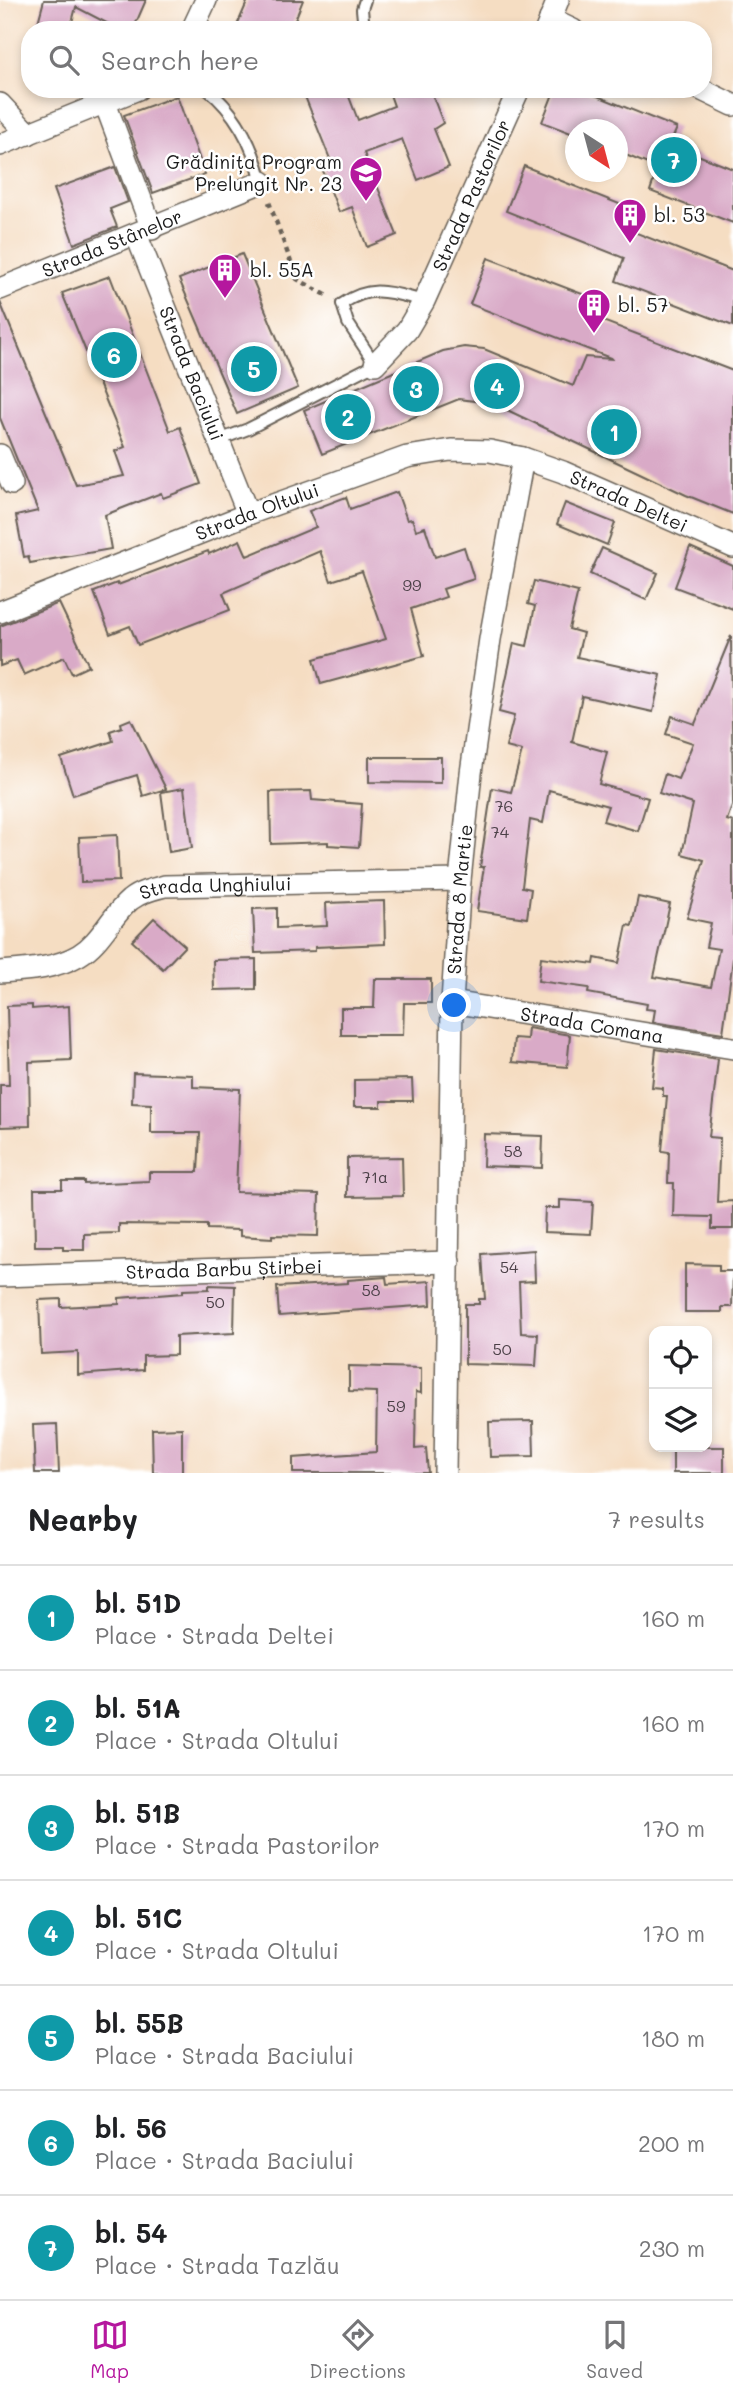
<!DOCTYPE html>
<html lang="en">
<head>
<meta charset="utf-8">
<style>
  body { margin:0; font-family:Mali,sans-serif; background:#f2f2f2; color:#202124 }
  .controls { position:absolute; right:21px; bottom:21px; display:grid; overflow:hidden; border-radius:14px; box-shadow:0 4px 10px #0003 }
  .controls button { width:63px; height:63px; display:grid; place-items:center; padding:0; border:0; border-bottom:2px solid #e0e0e0; background:#fff; color:#202124; font:35px sans-serif }
  .compass { position:absolute; left:565px; top:119px; width:63px; height:63px; border-radius:50%; background:#fff; box-shadow:0 4px 10px #0003; rotate:144deg }
  .you { position:absolute; left:455px; top:1006px; width:24px; height:24px; margin:-18px; border:5px solid #fff; border-radius:50%; background:#1a73e8; box-shadow:0 0 0 10px #1a73e833 }
  .badge { display:grid; place-items:center; width:46px; height:46px; border-radius:50%; background:#b5179e; color:#fff; font-size:23px; font-weight:700 }
  .pin { position:absolute; translate:-50% -50%; border:4px solid #fff; box-shadow:0 2px 7px #0006 }
  .list { margin:0; padding:0; list-style:none }
  h2 { display:flex; justify-content:space-between; align-items:center; height:91px; margin:0; padding:0 28px; font-size:30px }
  h2 small { font-size:23px; font-weight:400; color:#757577 }
  .list li { display:grid; grid-template-columns:46px 1fr auto; gap:21px; align-items:center; box-sizing:border-box; height:105px; padding:0 28px; border-top:2px solid #e0e0e0 }
  .list b { display:block; font-size:26px; white-space:nowrap }
  .list p { margin:0; font-size:23px; white-space:nowrap; color:#757577 }
  .list em { font-size:23px; font-style:normal; color:#757577 }
  .icon { flex:none; width:38px; height:38px; fill:none; stroke:currentColor; stroke-width:2; stroke-linecap:round; stroke-linejoin:round }
  .map { position:relative; flex:none; width:733px; height:1473px; overflow:hidden }
  .search { position:absolute; background:#fff; box-shadow:0 4px 10px #0003; left:21px; right:21px; top:21px; height:77px; display:flex; align-items:center; gap:18px; box-sizing:border-box; padding:0 24px; border-radius:28px; color:#757577; font-size:26px }
  .sheet { height:826px; background:#fff }
  nav { display:flex; justify-content:space-around; align-items:center; box-sizing:border-box; height:98px; border-top:2px solid #e0e0e0; background:#fff; font-size:19px; color:#757577 }
  nav a { display:grid; justify-items:center; gap:4px }
  nav .on { color:#b5179e }
  .map>svg:first-child { display:block }
  .building { fill:#d9aac7 }
  .lines { fill:none; stroke-linecap:round; stroke-linejoin:round }
  .service-casing { stroke:#686056; stroke-width:14 }
  .minor-casing { stroke:#686056; stroke-width:24 }
  .path { stroke:#686056; stroke-width:4.5; stroke-dasharray:5 5; stroke-linecap:butt }
  .service { stroke:#fff; stroke-width:10 }
  .minor { stroke:#fff; stroke-width:21 }
  .labels { text-anchor:middle; stroke-width:5; stroke-linejoin:round; paint-order:stroke }
  .number-label { font-size:16px; fill:#4b4047 }
  .poi-label { font-size:19px; fill:#1c1c1c; stroke:#fff; text-anchor:start }
  .street-label { font-size:19px; fill:#1c1c1c; stroke:#fff }
</style>
</head>
<body>
<div class="map">
<svg width="733" height="1473" viewBox="0 0 733 1473">
  <rect width="100%" height="100%" fill="#fff"/>
  <filter id="ink" filterUnits="userSpaceOnUse"><feTurbulence type="fractalNoise" baseFrequency=".0143" numOctaves="2"/><feDisplacementMap in="SourceGraphic" scale="14" xChannelSelector="R" yChannelSelector="G"/><feConvolveMatrix kernelMatrix="1 2 1 2 8 2 1 2 1" color-interpolation-filters="sRGB"/></filter>
  <filter id="wash" filterUnits="userSpaceOnUse"><feTurbulence type="fractalNoise" baseFrequency=".00686" numOctaves="4" result="noise"/><feDisplacementMap in="SourceGraphic" scale="28" xChannelSelector="R" yChannelSelector="G"/><feGaussianBlur stdDeviation="1.57" result="paint"/><feColorMatrix in="noise" values="0 0 0 0 0 0 0 0 0 0 0 0 0 0 0 0 0 1.4 0 .05"/><feComposite in="paint" operator="in"/></filter>
  <g filter="url(#wash)">
    <rect width="100%" height="100%" fill="#f5ddc2"/>
    <g id="blocks">
      <g class="building">
        <polygon points="44,0 146,0 133,30 120,30 76,7 70,30 36,30"/>
        <polygon points="248,0 303,0 291,30 235,30"/>
        <polygon points="302,89 346,89 358,120 394,106 388,89 430,89 443,123 434,129 449,167 418,180 402,139 364,153 397,235 367,247 352,207 339,212 320,163 330,159"/>
        <polygon points="555,89 580,89 677,128 670,144 733,169 733,223 650,191 658,168 618,152 618,130 576,130 576,135 542,122"/>
        <polygon points="177,96 205,174 153,193 124,115"/>
        <polygon points="524,166 642,213 634,232 733,271 733,326 616,281 624,258 506,211"/>
        <polygon points="115,167 128,202 110,209 117,227 74,244 54,189"/>
        <polygon points="242,254 298,388 237,414 179,279"/>
        <polygon points="488,258 606,303 600,320 733,371 733,514 686,495 503,408 482,402 459,399 322,454 304,410 443,351 464,347 484,349 573,386 585,357 613,359 470,304"/>
        <polygon points="110,276 170,431 180,427 201,484 163,498 161,493 105,515 111,549 30,563 28,556 24,557 16,516 38,511 0,418 0,302 76,485 124,476 115,451 125,447 62,293"/>
        <polygon points="397,492 407,520 412,519 416,530 425,527 435,557 464,547 474,579 443,589 446,597 411,609 424,656 321,684 314,659 386,639 362,571 331,581 320,551 223,593 230,610 138,645 130,626 110,634 94,592 117,583 118,585 208,551 209,554 240,540 247,556 316,527 309,511 346,497 350,509"/>
        <polygon points="565,503 615,523 607,545 557,524"/>
        <polygon points="690,547 733,566 733,609 675,587"/>
        <polygon points="602,548 658,573 646,600 590,574"/>
        <polygon points="534,581 578,592 569,629 583,633 577,657 661,675 653,712 582,696 572,742 607,752 599,784 648,798 638,831 603,821 608,806 549,790 543,823 530,820 522,887 531,889 527,918 477,911 484,867 480,867 492,788 511,792 522,751 506,747 514,716 499,712 514,643 527,646 535,606 528,604"/>
        <polygon points="59,603 89,666 72,674 64,657 24,675 17,660 0,666 0,626"/>
        <polygon points="731,636 733,803 727,820 733,822 733,959 723,1033 653,1022 655,1010 646,1009 647,1004 588,993 589,988 538,981 541,957 594,964 595,958 619,963 627,925 632,926 638,897 670,904 654,977 711,987 719,949 706,947 711,923 687,918 704,860 682,854 693,804 659,793 665,774 678,779 693,743 666,734 672,716 695,724"/>
        <polygon points="131,719 166,789 143,796 137,775 73,795 61,758 113,741 110,731 122,727 121,723"/>
        <polygon points="369,757 441,757 441,783 369,782"/>
        <polygon points="184,788 192,848 169,852 161,792"/>
        <polygon points="311,791 312,800 362,804 359,847 328,845 328,842 271,844 270,792"/>
        <polygon points="117,835 119,881 81,882 79,837"/>
        <polygon points="384,901 385,944 315,947 315,951 255,953 253,909 277,908 277,928 327,926 326,903"/>
        <polygon points="154,918 185,946 163,969 132,941"/>
        <polygon points="256,959 256,989 214,990 213,960"/>
        <polygon points="375,979 431,979 431,1003 404,1003 403,1035 341,1035 341,1008 374,1008"/>
        <polygon points="32,1005 32,1009 69,1006 71,1060 29,1062 30,1126 0,1127 0,1085 9,1085 7,1006"/>
        <polygon points="528,1028 570,1035 567,1067 512,1062 514,1038 527,1039"/>
        <polygon points="656,1049 718,1059 709,1137 720,1138 717,1202 733,1201 733,1229 712,1229 712,1217 673,1216 674,1183 668,1183 669,1152 662,1151 667,1096 663,1096 663,1088 652,1087"/>
        <polygon points="133,1073 193,1075 193,1087 240,1089 236,1192 319,1194 318,1236 272,1235 272,1238 240,1236 240,1230 207,1229 207,1225 119,1224 119,1233 84,1234 84,1250 63,1250 63,1246 35,1246 34,1189 62,1189 62,1181 84,1181 84,1184 149,1181 149,1172 198,1172 200,1133 151,1133 151,1104 132,1103"/>
        <polygon points="412,1079 413,1101 381,1101 381,1107 354,1107 354,1080"/>
        <polygon points="484,1134 543,1136 542,1168 483,1166"/>
        <polygon points="402,1157 403,1196 347,1197 347,1158"/>
        <polygon points="560,1200 593,1202 591,1234 544,1232 545,1208 560,1208"/>
        <polygon points="534,1250 535,1281 519,1282 521,1333 538,1334 536,1366 465,1364 465,1304 479,1304 479,1299 485,1299 482,1254"/>
        <polygon points="685,1264 719,1265 719,1271 733,1271 732,1307 722,1307 722,1312 685,1312"/>
        <polygon points="386,1277 387,1284 430,1281 431,1305 279,1316 277,1287 348,1283 348,1280"/>
        <polygon points="209,1285 235,1286 234,1333 176,1336 176,1355 143,1356 143,1370 78,1375 78,1352 41,1354 39,1300 61,1299 61,1307 119,1304 119,1298 183,1293 183,1290 209,1289"/>
        <polygon points="349,1366 421,1368 421,1393 416,1392 415,1449 426,1448 428,1473 293,1473 293,1458 376,1452 377,1392 349,1391"/>
        <polygon points="533,1421 534,1456 490,1457 489,1422"/>
        <polygon points="57,1424 59,1473 35,1473 33,1425"/>
        <polygon points="182,1428 182,1473 153,1473 152,1429"/>
        <rect x="673" y="1447" width="51" height="26"/>
      </g>
    </g>
  </g>
  <g filter="url(#ink)">
    <use href="#blocks" fill-opacity="0" stroke="#686056" stroke-width="2"/>
    <g class="lines">
      <defs>
        <g id="service">
          <polyline points="364,30 362,9 365,0"/>
          <path d="M 207,89 C 237,113 253,145 262,182"/>
          <path d="M 219,440 L 248,429 L 375,364 L 348,323 L 342,304 C 372,283 392,293 424,301"/>
        </g>
        <g id="minor">
          <polyline points="550,19 573,30"/>
          <polyline points="192,30 206,0"/>
          <polyline points="546,30 558,0"/>
          <polyline points="700,89 733,105"/>
          <polyline points="105,103 152,229"/>
          <polyline points="0,104 28,134"/>
          <polyline points="0,145 138,89"/>
          <path id="s1" d="M 136,234 L 248,514"/>
          <path id="s2" d="M 0,289 L 262,182"/>
          <path id="s3" d="M 375,364 L 407,330 L 424,301 L 519,89"/>
          <polyline points="0,455 12,484"/>
          <path id="s4" d="M 0,612 L 248,514 L 407,457 L 451,450 L 490,451 L 523,458 L 563,472 L 733,547"/>
          <path id="s5" d="M 0,972 C 26,970 55,969 79,955 C 101,942 111,916 130,900 C 140,892 153,889 165,886 L 460,880"/>
          <path id="s6" d="M 452,1002 L 733,1048"/>
          <path id="s7" d="M 0,1276 L 449,1262"/>
          <path id="s8" d="M 445,1473 L 452,1002 L 460,880 L 471,773 L 490,639 L 523,458"/>
        </g>
      </defs>
      <use href="#service" class="service-casing"/>
      <use href="#minor" class="minor-casing"/>
      <polyline class="path" points="269,202 297,279 328,296"/>
      <use href="#service" class="service"/>
      <use href="#minor" class="minor"/>
    </g>
  </g>
  <defs>
    <symbol id="school-pin" viewBox="-11 -11 22 30"><path d="M0 17L-7.5 6A9.5 9.5 0 1 1 7.5 6Z" fill="#b5179e" stroke="#fff"/><path d="M0-5L7-2L0 1L-7-2ZM-4 1L0 2.5L4 1V4Q0 6-4 4Z" fill="#fff"/></symbol>
    <symbol id="building-pin" viewBox="-11 -11 22 30"><path d="M0 17L-7.5 6A9.5 9.5 0 1 1 7.5 6Z" fill="#b5179e" stroke="#fff"/><path d="M-4-6H4V6H1V3H-1V6H-4ZM-2.5-4.3h1.7v1.8h-1.7ZM.8-4.3h1.7v1.8H.8ZM-2.5-1h1.7V.8h-1.7ZM.8-1h1.7V.8H.8Z" fill="#fff"/></symbol>
  </defs>
  <g fill-rule="evenodd">
    <use href="#school-pin" x="347" y="154" width="38" height="52"/>
    <use href="#building-pin" x="611" y="196" width="38" height="52"/>
    <use href="#building-pin" x="206" y="251" width="38" height="52"/>
    <use href="#building-pin" x="575" y="286" width="38" height="52"/>
  </g>
  <g class="labels">
    <g class="number-label">
      <text x="412" y="591">99</text>
      <text x="504" y="812">76</text>
      <text x="500" y="838">74</text>
      <text x="513" y="1157">58</text>
      <text x="375" y="1183">71a</text>
      <text x="509" y="1273">54</text>
      <text x="371" y="1296">58</text>
      <text x="215" y="1308">50</text>
      <text x="502" y="1355">50</text>
      <text x="396" y="1412">59</text>
    </g>
    <g class="poi-label">
      <text x="342" y="169" text-anchor="end">Grădinița Program<tspan x="342" dy="22">Prelungit Nr. 23</tspan></text>
      <text x="654" y="222">bl. 53</text>
      <text x="250" y="277">bl. 55A</text>
      <text x="618" y="312">bl. 57</text>
    </g>
    <g class="street-label">
      <text dy="7" stroke="none"><textPath href="#s3" startOffset="196">Strada Pastorilor</textPath></text>
      <text dy="7" stroke="none"><textPath href="#s2" startOffset="121">Strada Stânelor</textPath></text>
      <text dy="7" stroke="none"><textPath href="#s1" startOffset="150">Strada Baciului</textPath></text>
      <text dy="7" stroke="none"><textPath href="#s4" startOffset="667">Strada Deltei</textPath></text>
      <text dy="7" stroke="none"><textPath href="#s4" startOffset="276">Strada Oltului</textPath></text>
      <text dy="7" stroke="none"><textPath href="#s5" startOffset="245">Strada Unghiului</textPath></text>
      <text dy="7" stroke="none"><textPath href="#s8" startOffset="574">Strada 8 Martie</textPath></text>
      <text dy="7" stroke="none"><textPath href="#s6" startOffset="142">Strada Comana</textPath></text>
      <text dy="7" stroke="none"><textPath href="#s7" startOffset="224">Strada Barbu Știrbei</textPath></text>
    </g>
  </g>
</svg>
<div class="controls">
<button><svg class="icon" aria-label="locate" viewBox="0 0 24 24"><circle cx="12" cy="12" r="6"/><path d="M12 2v4M12 18v4M2 12h4M18 12h4"/></svg></button>
<button><svg class="icon" aria-label="layers" viewBox="0 0 24 24"><path d="M12 4l9 5-9 5-9-5zM3 14l9 5 9-5"/></svg></button>
</div>
<svg class="compass" viewBox="-18 -18 36 36"><path d="M0-13l5 13h-10z" fill="#e53935"/><path d="M0 13l5-13h-10z" fill="#757577"/></svg>
<div class="you"></div>
<div class="pin badge" style="left:614px;top:432px;background:#0f9aa8">1</div>
<div class="pin badge" style="left:348px;top:417px;background:#0f9aa8">2</div>
<div class="pin badge" style="left:416px;top:389px;background:#0f9aa8">3</div>
<div class="pin badge" style="left:497px;top:386px;background:#0f9aa8">4</div>
<div class="pin badge" style="left:254px;top:369px;background:#0f9aa8">5</div>
<div class="pin badge" style="left:114px;top:355px;background:#0f9aa8">6</div>
<div class="pin badge" style="left:674px;top:160px;background:#0f9aa8">7</div>
<div class="search"><svg class="icon" aria-label="search" viewBox="0 0 24 24"><circle cx="10" cy="10" r="6"/><path d="M15 15l6 6"/></svg>Search here</div>
</div>
<section class="sheet">
<h2>Nearby<small>7 results</small></h2>
<ul class="list">
<li><span class="badge" style="background:#0f9aa8">1</span><div><b>bl. 51D</b><p>Place · Strada Deltei</p></div><em>160 m</em></li>
<li><span class="badge" style="background:#0f9aa8">2</span><div><b>bl. 51A</b><p>Place · Strada Oltului</p></div><em>160 m</em></li>
<li><span class="badge" style="background:#0f9aa8">3</span><div><b>bl. 51B</b><p>Place · Strada Pastorilor</p></div><em>170 m</em></li>
<li><span class="badge" style="background:#0f9aa8">4</span><div><b>bl. 51C</b><p>Place · Strada Oltului</p></div><em>170 m</em></li>
<li><span class="badge" style="background:#0f9aa8">5</span><div><b>bl. 55B</b><p>Place · Strada Baciului</p></div><em>180 m</em></li>
<li><span class="badge" style="background:#0f9aa8">6</span><div><b>bl. 56</b><p>Place · Strada Baciului</p></div><em>200 m</em></li>
<li><span class="badge" style="background:#0f9aa8">7</span><div><b>bl. 54</b><p>Place · Strada Tazlău</p></div><em>230 m</em></li>
</ul>
</section>
<nav>
<a class="on"><svg class="icon" aria-label="map" viewBox="0 0 24 24"><path d="M3 6l6-2 6 2 6-2v14l-6 2-6-2-6 2zM9 4v14M15 6v14"/></svg>Map</a>
<a><svg class="icon" aria-label="directions" viewBox="0 0 24 24"><path d="M12 3l9 9-9 9-9-9zM9 14v-3h6M13 9l2 2-2 2"/></svg>Directions</a>
<a><svg class="icon" aria-label="saved" viewBox="0 0 24 24"><path d="M7 4h10v16l-5-4-5 4z"/></svg>Saved</a>
</nav>
</body>
</html>
